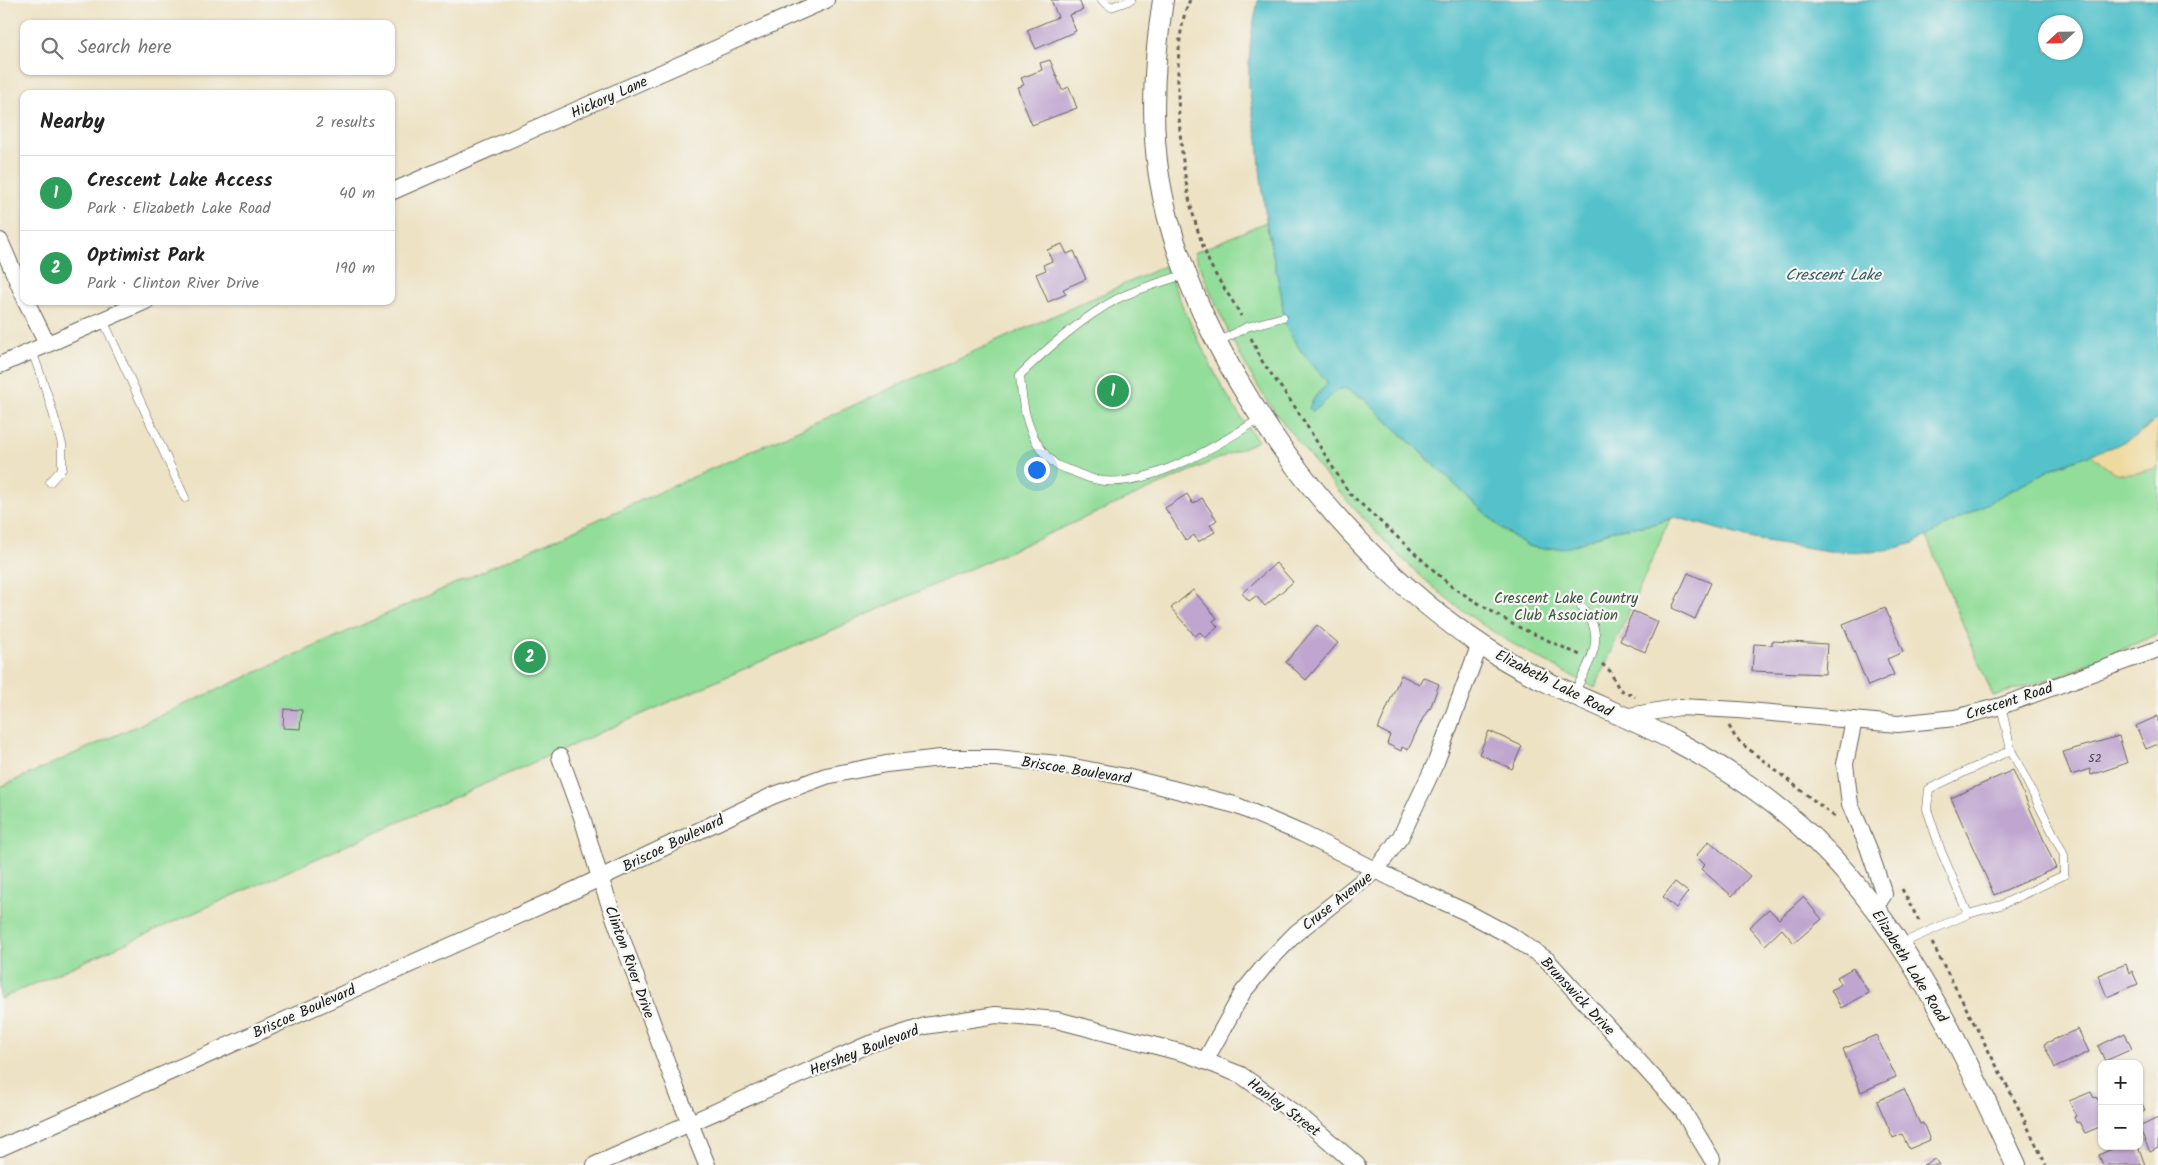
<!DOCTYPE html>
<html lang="en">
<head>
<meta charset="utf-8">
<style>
  body { margin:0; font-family:Kalam,sans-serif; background:#f6f6f6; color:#222 }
  .controls { position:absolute; right:15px; bottom:15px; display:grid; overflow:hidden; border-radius:10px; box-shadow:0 1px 4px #0004 }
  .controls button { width:45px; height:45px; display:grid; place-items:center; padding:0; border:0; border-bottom:1px solid #e0e0e0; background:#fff; color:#222; font:25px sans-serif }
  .compass { position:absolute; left:2038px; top:15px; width:45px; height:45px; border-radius:50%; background:#fff; box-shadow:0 1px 4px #0004; rotate:248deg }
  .you { position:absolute; left:1036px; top:469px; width:18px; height:18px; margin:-12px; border:4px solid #fff; border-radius:50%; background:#1a73e8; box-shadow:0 0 0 8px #1a73e833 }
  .badge { display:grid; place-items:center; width:32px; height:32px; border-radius:50%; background:#c8321e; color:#fff; font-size:16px; font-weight:700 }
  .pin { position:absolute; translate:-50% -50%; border:2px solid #fff; box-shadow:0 1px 5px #0006 }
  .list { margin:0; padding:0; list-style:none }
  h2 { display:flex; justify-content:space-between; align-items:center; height:65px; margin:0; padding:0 20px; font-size:21px }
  h2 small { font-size:16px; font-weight:400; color:#767676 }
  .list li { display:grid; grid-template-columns:32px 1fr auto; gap:15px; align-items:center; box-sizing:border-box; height:75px; padding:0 20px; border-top:1px solid #e0e0e0 }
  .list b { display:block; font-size:19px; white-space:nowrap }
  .list p { margin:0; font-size:16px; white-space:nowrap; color:#767676 }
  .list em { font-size:16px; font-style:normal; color:#767676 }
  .icon { flex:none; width:28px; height:28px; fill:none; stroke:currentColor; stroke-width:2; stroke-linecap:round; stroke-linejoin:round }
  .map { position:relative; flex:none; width:2158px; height:1165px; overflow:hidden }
  .search { position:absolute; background:#fff; box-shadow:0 1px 4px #0004; left:20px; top:20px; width:375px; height:55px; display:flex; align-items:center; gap:12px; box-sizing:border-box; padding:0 18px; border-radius:10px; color:#767676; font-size:19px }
  .panel { position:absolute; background:#fff; box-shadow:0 1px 4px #0004; left:20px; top:90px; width:375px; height:215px; border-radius:10px }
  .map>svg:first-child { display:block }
  .green { fill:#92dd99; stroke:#577c5a }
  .sand { fill:#eeda9e; stroke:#857b5d }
  .water { fill:#54c2cb; stroke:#386f74; fill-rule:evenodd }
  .building { fill:#bfa5cf }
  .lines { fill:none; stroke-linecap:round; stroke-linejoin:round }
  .service-casing { stroke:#656157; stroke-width:9 }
  .minor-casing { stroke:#656157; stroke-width:18 }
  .tertiary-casing { stroke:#656157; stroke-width:22 }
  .path { stroke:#656157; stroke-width:3; stroke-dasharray:4 4; stroke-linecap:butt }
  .service { stroke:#fff; stroke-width:8 }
  .minor { stroke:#fff; stroke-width:16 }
  .tertiary { stroke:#fff; stroke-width:20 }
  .labels { text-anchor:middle; stroke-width:4.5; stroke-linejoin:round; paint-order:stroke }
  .number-label { font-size:12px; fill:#453e49 }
  .street-label { font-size:15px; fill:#1c1c1c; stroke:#f6f6f2 }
  .park-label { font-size:15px; fill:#3f5642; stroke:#f6f6f2 }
  .water-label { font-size:16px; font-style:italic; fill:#325e62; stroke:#f6f6f2 }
</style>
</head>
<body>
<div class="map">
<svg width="2158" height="1165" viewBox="0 0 2158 1165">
  <rect width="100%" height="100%" fill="#f6f6f2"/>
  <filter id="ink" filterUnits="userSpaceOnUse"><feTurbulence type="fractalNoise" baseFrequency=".02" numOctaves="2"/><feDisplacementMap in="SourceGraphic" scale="10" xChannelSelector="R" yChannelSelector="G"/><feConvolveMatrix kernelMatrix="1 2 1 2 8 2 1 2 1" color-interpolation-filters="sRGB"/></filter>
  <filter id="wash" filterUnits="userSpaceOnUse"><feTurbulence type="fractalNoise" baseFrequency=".0096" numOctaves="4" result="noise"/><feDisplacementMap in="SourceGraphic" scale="20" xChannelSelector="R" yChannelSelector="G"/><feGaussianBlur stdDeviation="1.12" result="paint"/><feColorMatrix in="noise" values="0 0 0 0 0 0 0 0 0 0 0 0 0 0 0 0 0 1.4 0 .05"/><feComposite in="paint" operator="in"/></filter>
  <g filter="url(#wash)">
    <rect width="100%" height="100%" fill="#ede2c4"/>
    <g class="green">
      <path d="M 1266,222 L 1282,298 L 1283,317 L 1288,331 L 1303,354 L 1326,380 L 1327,384 L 1314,398 L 1317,409 L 1335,391 L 1344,388 L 1362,397 L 1501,528 L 1528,546 L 1537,548 L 1581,543 L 1613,530 L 1655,524 L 1670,519 L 1595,688 C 1556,667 1516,648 1480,623 C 1416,579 1361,519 1312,459 C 1295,438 1277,416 1262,393 C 1234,349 1214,301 1194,253 Z"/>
      <path d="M 1165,266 C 1192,327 1217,388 1258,441 L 0,999 L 0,787 Z"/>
      <polygon points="2158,418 2158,634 2060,676 1993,696 1926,536 2055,467 2117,445 2153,423"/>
    </g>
    <path class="sand" d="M 2158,418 L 2158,467 C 2124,477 2118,480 2091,454 C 2116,446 2139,437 2158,418 Z"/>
    <path class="water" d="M 1260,0 L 2158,0 L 2158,418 L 2135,436 L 2117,445 L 2055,467 L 1914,543 L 1892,549 L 1871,552 L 1829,551 L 1753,539 L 1675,517 L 1655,524 L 1613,530 L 1570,547 L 1544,549 L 1528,546 L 1501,528 L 1362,397 L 1344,388 C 1331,391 1325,406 1312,411 L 1309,408 L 1314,398 L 1327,384 L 1326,380 L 1303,354 L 1288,331 L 1283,317 L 1282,298 L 1267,227 L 1260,169 L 1258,138 L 1254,122 L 1249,88 L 1249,65 L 1251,37 L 1258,1 ZM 2046,22 L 2076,22 L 2076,52 L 2046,52 Z"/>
    <g id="blocks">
      <g class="building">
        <polygon points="1051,0 1079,0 1083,10 1069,15 1076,31 1036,49 1027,30 1058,17"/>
        <polygon points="1050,60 1062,90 1069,87 1077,108 1032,125 1017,87 1024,85 1021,78 1042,70 1040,63"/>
        <polygon points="1062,244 1067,254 1074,251 1086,279 1063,289 1066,294 1048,302 1036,274 1046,270 1043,265 1052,261 1047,250"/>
        <polygon points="1187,494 1193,504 1202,498 1217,520 1210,525 1215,532 1198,542 1194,535 1186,541 1165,508"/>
        <polygon points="1276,563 1293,582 1265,606 1256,596 1249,601 1242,593"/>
        <polygon points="1688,573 1711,583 1695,619 1672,608"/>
        <polygon points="1193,590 1217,618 1213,621 1218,627 1205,638 1200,632 1195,636 1171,608"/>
        <polygon points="1885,607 1903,652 1887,659 1894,675 1868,686 1843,624"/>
        <polygon points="1633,611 1658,622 1645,652 1620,641"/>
        <polygon points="1317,625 1338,643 1306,680 1286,662"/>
        <polygon points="1772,641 1827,644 1825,674 1752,671 1754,644 1772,645"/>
        <polygon points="1401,675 1419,684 1423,677 1439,684 1430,709 1429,708 1422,720 1408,750 1402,747 1401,751 1387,744 1390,735 1378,729"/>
        <polygon points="284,709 302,710 300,729 283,728"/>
        <polygon points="2158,716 2158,744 2146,749 2136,726"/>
        <polygon points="1489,731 1522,746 1512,769 1479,754"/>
        <polygon points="2119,736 2127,763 2091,775 2090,769 2071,775 2063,752"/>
        <polygon points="2013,770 2056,868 1994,895 1951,798"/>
        <polygon points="1709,841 1750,876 1732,896 1701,869 1705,865 1696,856"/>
        <polygon points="1675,882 1688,892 1676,908 1663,897"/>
        <polygon points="1803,897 1822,919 1794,943 1782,929 1765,945 1749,927 1769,909 1779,919"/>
        <polygon points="2126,964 2129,973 2132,971 2138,984 2107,997 2098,975"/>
        <polygon points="1853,968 1869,993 1841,1008 1831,990 1841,984 1837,977"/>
        <polygon points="2078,1029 2089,1052 2055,1068 2044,1044"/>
        <polygon points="2125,1033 2132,1049 2105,1061 2098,1046"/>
        <polygon points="1876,1035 1896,1077 1861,1092 1843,1049"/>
        <polygon points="1904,1089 1920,1124 1923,1123 1930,1140 1909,1149 1902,1134 1893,1138 1877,1101"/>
        <polygon points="2091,1092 2094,1098 2097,1097 2102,1107 2102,1126 2085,1133 2079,1122 2077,1123 2074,1117 2076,1116 2069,1101"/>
        <polygon points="2139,1097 2145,1110 2139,1113"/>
        <polygon points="2158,1118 2158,1148 2150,1152 2139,1127"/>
        <polygon points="2118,1146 2138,1146 2145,1165 2103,1165 2099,1155"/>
        <polygon points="1935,1159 1939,1165 1923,1165"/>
      </g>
    </g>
  </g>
  <g filter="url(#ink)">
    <use href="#blocks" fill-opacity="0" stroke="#656157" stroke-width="1"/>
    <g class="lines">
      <defs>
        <g id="service">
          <polyline points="1102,0 1111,7 1131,0"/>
          <path d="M 1186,274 C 1163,282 1139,288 1117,299 C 1085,316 1046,349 1020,375 C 1022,407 1028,442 1055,464 C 1059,467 1067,469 1072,471 C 1079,474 1086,477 1093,479 C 1143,493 1220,444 1261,418"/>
          <polyline points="103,320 185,498"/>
          <polyline points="1218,342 1247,327 1283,317"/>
          <polyline points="32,351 48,396 62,444 62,469 50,482"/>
          <path d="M 1574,694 C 1588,663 1610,636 1581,607"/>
          <polyline points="1968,914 2001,905 2064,875 2064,855 2011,750"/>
          <polyline points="1900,944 1968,914 1941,851 1927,809 1929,789 2011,750 2001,706"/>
        </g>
        <g id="minor">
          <polyline points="391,192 826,0"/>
          <polyline points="0,241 24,296"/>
          <polyline points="26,301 47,344"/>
          <polyline points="0,365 146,301"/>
          <polyline points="1624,717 1680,707 1738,710 1898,724 1955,718 2001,706 2158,649"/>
          <polyline points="1854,720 1845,764 1850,804 1868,847 1884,894 1875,908"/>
          <polyline points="560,757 582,817 600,878 677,1091 707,1165"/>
          <polyline points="1205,1061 1243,992 1266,964 1296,933 1376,870 1401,836 1436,762 1480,644"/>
          <polyline points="0,1148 562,896 772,796 826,776 886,764 941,758 996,758 1058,764 1126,777 1235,805 1303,834 1404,884 1466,912 1513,937 1547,960 1681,1108 1712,1159"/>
          <polyline points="595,1165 867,1045 925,1026 996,1015 1057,1020 1187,1054 1241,1075 1307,1122 1357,1165"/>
        </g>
        <path id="tertiary" d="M 1163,0 C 1154,58 1150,118 1159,176 C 1188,354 1344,562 1497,655 C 1554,690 1618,711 1677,742 C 1720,765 1761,791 1798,824 C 1900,915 1959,1043 2016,1165"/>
      </defs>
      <use href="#service" class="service-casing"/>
      <use href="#minor" class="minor-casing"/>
      <use href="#tertiary" class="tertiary-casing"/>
      <g class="path">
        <path d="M 1190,0 C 1170,39 1179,144 1187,188 C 1191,210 1199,236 1207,257 C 1215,278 1231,296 1241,316"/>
        <polyline points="1251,338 1262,361 1295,407 1349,493 1452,587 1514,625 1580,655"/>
        <polyline points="1602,664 1610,671 1619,689 1635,697"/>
        <polyline points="1729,726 1735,737 1741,743 1835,817"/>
        <polyline points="1902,889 1920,923"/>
        <polyline points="1932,943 2016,1103 2046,1165"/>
      </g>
      <use href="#service" class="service"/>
      <use href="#minor" class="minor"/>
      <use href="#tertiary" class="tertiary"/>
    </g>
  </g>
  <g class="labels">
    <g class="number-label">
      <text x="2095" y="762">52</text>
    </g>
    <g class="street-label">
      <text transform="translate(609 97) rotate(-24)" y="5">Hickory Lane</text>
      <text transform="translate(1554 683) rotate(27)" y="5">Elizabeth Lake Road</text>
      <text transform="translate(2009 701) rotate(-18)" y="5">Crescent Road</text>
      <text transform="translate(1076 770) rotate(9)" y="5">Briscoe Boulevard</text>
      <text transform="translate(673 843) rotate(-26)" y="5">Briscoe Boulevard</text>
      <text transform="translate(1337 901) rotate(-38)" y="5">Cruse Avenue</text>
      <text transform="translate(630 962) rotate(70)" y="5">Clinton River Drive</text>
      <text transform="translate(1910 966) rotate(58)" y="5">Elizabeth Lake Road</text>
      <text transform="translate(1578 996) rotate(47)" y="5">Brunswick Drive</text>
      <text transform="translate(304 1011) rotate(-24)" y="5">Briscoe Boulevard</text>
      <text transform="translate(864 1050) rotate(-21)" y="5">Hershey Boulevard</text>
      <text transform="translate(1284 1107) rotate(37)" y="5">Hanley Street</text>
    </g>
    <g class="park-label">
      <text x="1566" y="603">Crescent Lake Country<tspan x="1566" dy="17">Club Association</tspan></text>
    </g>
    <g class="water-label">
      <text x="1833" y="280">Crescent Lake</text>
    </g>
  </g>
</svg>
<div class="controls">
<button>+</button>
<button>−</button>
</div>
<svg class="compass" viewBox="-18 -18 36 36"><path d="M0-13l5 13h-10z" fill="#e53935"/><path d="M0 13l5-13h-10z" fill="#767676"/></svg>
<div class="you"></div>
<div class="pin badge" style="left:1113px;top:391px;background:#2e9e5b">1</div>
<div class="pin badge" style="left:530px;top:657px;background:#2e9e5b">2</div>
<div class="search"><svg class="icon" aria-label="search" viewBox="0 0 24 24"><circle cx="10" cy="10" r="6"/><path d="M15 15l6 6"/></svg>Search here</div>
<section class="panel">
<h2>Nearby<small>2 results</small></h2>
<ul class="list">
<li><span class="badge" style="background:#2e9e5b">1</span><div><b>Crescent Lake Access</b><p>Park · Elizabeth Lake Road</p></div><em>40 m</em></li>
<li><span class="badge" style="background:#2e9e5b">2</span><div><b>Optimist Park</b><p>Park · Clinton River Drive</p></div><em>190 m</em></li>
</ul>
</section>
</div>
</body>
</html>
